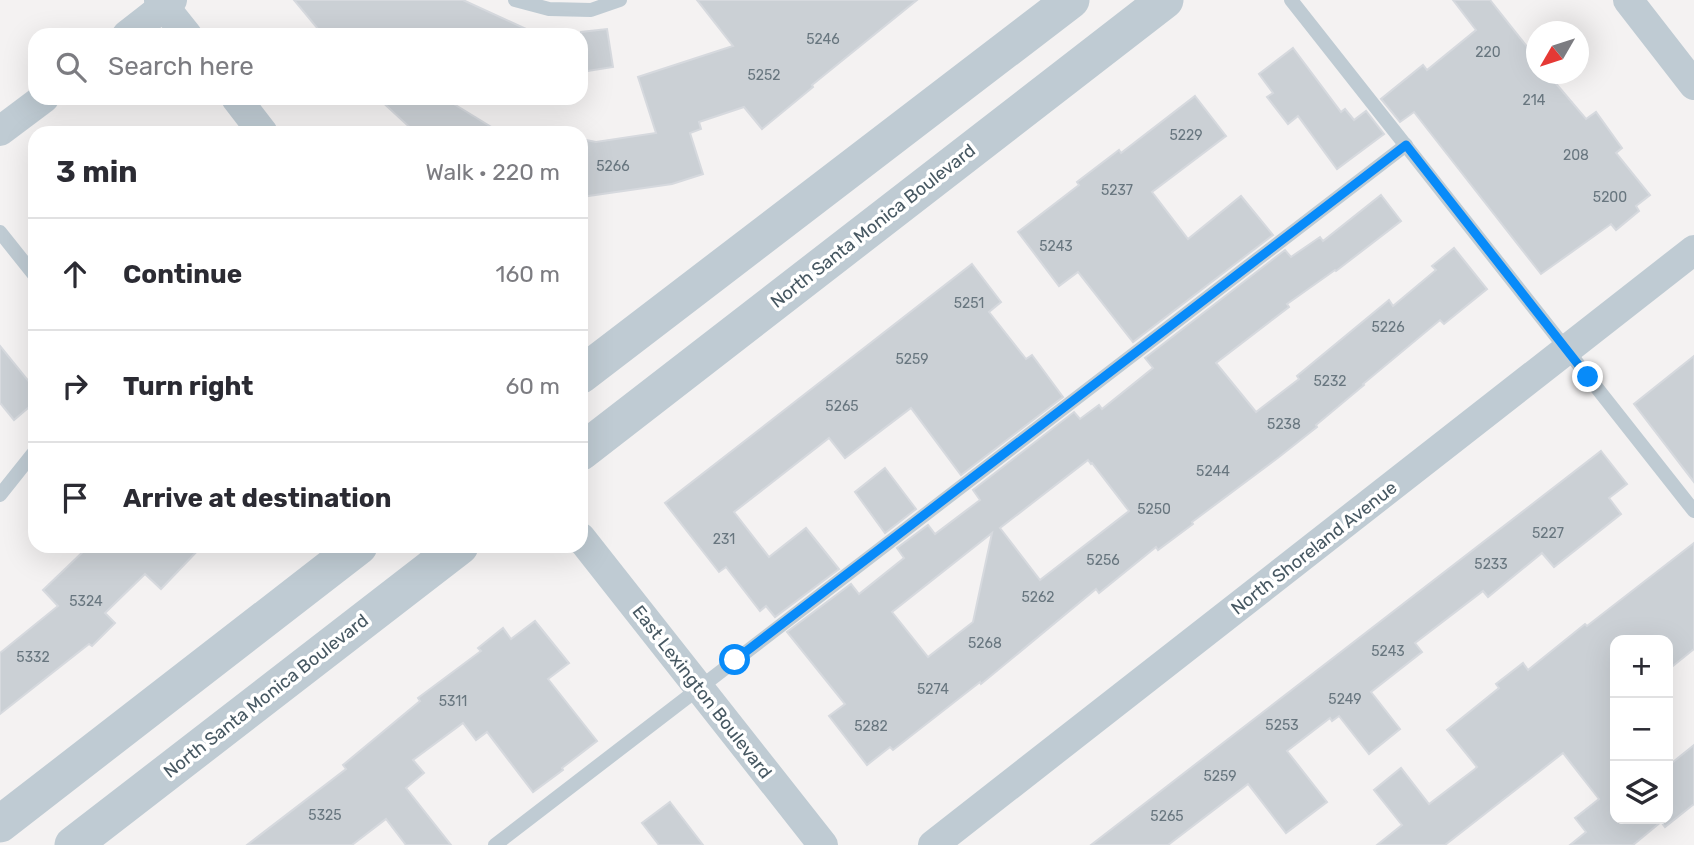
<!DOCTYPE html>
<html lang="en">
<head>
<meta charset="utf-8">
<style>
  body { margin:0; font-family:Rubik,sans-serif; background:#f7f7f7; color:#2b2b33 }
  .controls { position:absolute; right:21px; bottom:21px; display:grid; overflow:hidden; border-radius:14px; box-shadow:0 7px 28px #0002 }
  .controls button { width:63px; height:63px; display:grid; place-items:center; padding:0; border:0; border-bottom:2px solid #e1e1e2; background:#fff; color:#2b2b33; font:35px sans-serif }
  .compass { position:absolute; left:1526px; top:21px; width:63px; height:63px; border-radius:50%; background:#fff; box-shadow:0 7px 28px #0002; rotate:231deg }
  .stop { position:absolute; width:21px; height:21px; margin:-16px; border:5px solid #088bf9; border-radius:50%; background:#fff }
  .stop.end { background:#088bf9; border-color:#fff; box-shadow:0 2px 7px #0008 }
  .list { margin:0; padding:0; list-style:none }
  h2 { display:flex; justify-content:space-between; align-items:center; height:91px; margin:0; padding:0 28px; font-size:30px }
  h2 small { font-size:23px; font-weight:400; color:#7c7c81 }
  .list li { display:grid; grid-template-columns:46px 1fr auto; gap:21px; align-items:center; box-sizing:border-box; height:112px; padding:0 28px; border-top:2px solid #e1e1e2 }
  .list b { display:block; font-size:26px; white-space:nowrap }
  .list em { font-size:23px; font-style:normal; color:#7c7c81 }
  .icon { flex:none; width:38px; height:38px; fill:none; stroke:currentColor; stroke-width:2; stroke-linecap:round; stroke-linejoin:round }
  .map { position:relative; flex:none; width:1694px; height:845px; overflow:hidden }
  .search { position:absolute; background:#fff; box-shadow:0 7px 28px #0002; left:28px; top:28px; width:560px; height:77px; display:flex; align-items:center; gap:18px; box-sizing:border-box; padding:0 24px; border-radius:21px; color:#7c7c81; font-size:26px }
  .panel { position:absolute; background:#fff; box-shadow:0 7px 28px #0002; left:28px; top:126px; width:560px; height:427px; border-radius:21px }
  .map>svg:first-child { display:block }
  .building { fill:#cbd0d5; stroke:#d6d9de; stroke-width:2; fill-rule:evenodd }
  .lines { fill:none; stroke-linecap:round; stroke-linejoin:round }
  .service { stroke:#bfcbd3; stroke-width:14 }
  .minor { stroke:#bfcbd3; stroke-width:30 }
  .tertiary { stroke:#bfcbd3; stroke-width:37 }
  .route { stroke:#088bf9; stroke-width:9 }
  .labels { text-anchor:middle; stroke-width:7; stroke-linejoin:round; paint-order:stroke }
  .number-label { font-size:14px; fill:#68767f }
  .street-label { font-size:18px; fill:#475862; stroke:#fff }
</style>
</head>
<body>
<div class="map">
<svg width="1694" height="845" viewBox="0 0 1694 845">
  <rect width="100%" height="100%" fill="#f4f2f2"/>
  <g class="building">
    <polygon points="294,0 463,0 539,35 323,35"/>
    <polygon points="697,0 917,0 812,85 813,87 762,129 744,107 699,122 701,129 690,133 703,174 672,184 581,197 581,139 596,142 656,133 638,77 733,46"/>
    <polygon points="1453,0 1490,0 1536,58 1536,74 1548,74 1586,119 1596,112 1622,148 1616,153 1650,195 1636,206 1639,211 1616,230 1611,224 1541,274 1414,112 1400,122 1381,99 1423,65 1427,70 1476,30"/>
    <polygon points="607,29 613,67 581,72 581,32"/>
    <polygon points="1293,48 1341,112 1345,109 1354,120 1366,111 1384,134 1337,169 1298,116 1288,124 1267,97 1273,93 1259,74"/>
    <polygon points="1195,96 1226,136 1152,192 1188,239 1241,196 1273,235 1133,342 1078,272 1059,286 1018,232 1079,185 1077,182 1119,150 1121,153"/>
    <polygon points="378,98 444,98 501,133 416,133"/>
    <path d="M 1381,195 L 1401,221 L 1336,271 L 1335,270 L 1287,304 L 1289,307 L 1216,363 L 1256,412 L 1299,379 L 1297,376 L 1389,300 L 1393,306 L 1436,270 L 1432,266 L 1454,248 L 1487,289 L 1444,324 L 1440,320 L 1363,384 L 1364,385 L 1316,425 L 1317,427 L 1279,457 L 1192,522 L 1193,524 L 1158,550 L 1156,547 L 1099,593 L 1096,589 L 981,684 L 980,682 L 893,750 L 890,747 L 867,765 L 829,716 L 845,704 L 787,632 L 851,584 L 859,594 L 904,558 L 897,548 L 928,525 L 935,534 L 980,500 L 973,490 L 1074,412 L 1080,419 L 1099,405 L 1102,409 L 1153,368 L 1145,358 L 1285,250 L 1291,257 L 1320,237 L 1323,241 ZM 1088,460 L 1091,464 L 1092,463 L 1129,511 L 1040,580 L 1000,528 ZM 992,533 L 973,622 L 928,657 L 892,612 Z"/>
    <polygon points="972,264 1001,302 989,312 1026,359 1032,355 1063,397 961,475 911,408 845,458 829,438 734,512 769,557 806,528 839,569 775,617 766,606 760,611 726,567 719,572 665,503"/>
    <polygon points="0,346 35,389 35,402 14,420 0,403"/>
    <polygon points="1694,356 1694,482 1634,404"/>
    <polygon points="1601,451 1627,484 1609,498 1621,514 1554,567 1542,553 1488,597 1483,591 1415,643 1422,652 1371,692 1400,729 1369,754 1339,716 1332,721 1330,718 1287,751 1327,802 1286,833 1248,784 1168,845 1091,845"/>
    <polygon points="885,468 916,509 885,533 855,492"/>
    <polygon points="1694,543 1694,649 1668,670 1668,640 1615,640 1615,819 1668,819 1668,766 1694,745 1694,804 1665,827 1661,822 1633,845 1570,845 1586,832 1575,818 1599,799 1563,753 1445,845 1377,845 1402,825 1374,790 1401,768 1429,804 1475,769 1477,767 1447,730 1499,688 1496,684 1523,663 1528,670 1585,624 1587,626"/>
    <polygon points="89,546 202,546 161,589 145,574 105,613 115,623 92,646 89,644 0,714 0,653 58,606 43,590"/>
    <polygon points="535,621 569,663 548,679 597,741 562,768 563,770 533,792 487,732 476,740 463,723 413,760 424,773 406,788 451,845 406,845 386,819 352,845 247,845 346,769 343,765 420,701 418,698 481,651 478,648 503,628 511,639"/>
    <polygon points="670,802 703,845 659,845 642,823"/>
  </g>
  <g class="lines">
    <g class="service">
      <polyline points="515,0 549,9 591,10 620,0"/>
      <polyline points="1291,0 1694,511"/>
      <polyline points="0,232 35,276"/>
      <polyline points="0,495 35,451"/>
      <polyline points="495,845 1406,145"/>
    </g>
    <g class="minor">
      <polyline points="159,0 187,35"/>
      <polyline points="1628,0 1694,85"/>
      <polyline points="127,35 172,0"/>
      <polyline points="236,98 263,133"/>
      <polyline points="0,131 44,98"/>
      <polyline points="581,538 823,845"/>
      <polyline points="933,845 1694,250"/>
    </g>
    <g class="tertiary">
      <polyline points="581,375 1071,0"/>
      <polyline points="581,452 1165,0"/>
      <polyline points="0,824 359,546"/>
      <polyline points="73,845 460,546"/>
    </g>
  </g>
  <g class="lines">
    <polyline class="route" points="735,660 1406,145 1588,377"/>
  </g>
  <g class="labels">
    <g class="number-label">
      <text x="823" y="44">5246</text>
      <text x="1488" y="57">220</text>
      <text x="764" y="80">5252</text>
      <text x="1534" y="105">214</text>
      <text x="1186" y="140">5229</text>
      <text x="1576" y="160">208</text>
      <text x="613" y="171">5266</text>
      <text x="1117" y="195">5237</text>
      <text x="1610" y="202">5200</text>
      <text x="1056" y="251">5243</text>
      <text x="969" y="308">5251</text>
      <text x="1388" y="332">5226</text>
      <text x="912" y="364">5259</text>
      <text x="1330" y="386">5232</text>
      <text x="842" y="411">5265</text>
      <text x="1284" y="429">5238</text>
      <text x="1213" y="476">5244</text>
      <text x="1154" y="514">5250</text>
      <text x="1548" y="538">5227</text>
      <text x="724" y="544">231</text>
      <text x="1103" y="565">5256</text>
      <text x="1491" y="569">5233</text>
      <text x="1038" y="602">5262</text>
      <text x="86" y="606">5324</text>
      <text x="985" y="648">5268</text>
      <text x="1388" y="656">5243</text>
      <text x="33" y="662">5332</text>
      <text x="933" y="694">5274</text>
      <text x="1345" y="704">5249</text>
      <text x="453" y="706">5311</text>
      <text x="1282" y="730">5253</text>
      <text x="871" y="731">5282</text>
      <text x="1220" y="781">5259</text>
      <text x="325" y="820">5325</text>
      <text x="1167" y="821">5265</text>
    </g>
    <g class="street-label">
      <text transform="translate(873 226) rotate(-38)" y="6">North Santa Monica Boulevard</text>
      <text transform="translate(1314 548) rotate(-38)" y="6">North Shoreland Avenue</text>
      <text transform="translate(702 692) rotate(52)" y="6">East Lexington Boulevard</text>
      <text transform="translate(266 696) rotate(-38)" y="6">North Santa Monica Boulevard</text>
    </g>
  </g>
</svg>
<div class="controls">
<button>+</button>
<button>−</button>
<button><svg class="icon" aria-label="layers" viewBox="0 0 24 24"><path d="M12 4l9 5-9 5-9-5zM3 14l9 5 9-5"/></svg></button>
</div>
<svg class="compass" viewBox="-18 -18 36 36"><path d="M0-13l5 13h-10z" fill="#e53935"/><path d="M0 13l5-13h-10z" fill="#7c7c81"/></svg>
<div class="stop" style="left:735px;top:660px"></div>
<div class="stop end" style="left:1588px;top:377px"></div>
<div class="search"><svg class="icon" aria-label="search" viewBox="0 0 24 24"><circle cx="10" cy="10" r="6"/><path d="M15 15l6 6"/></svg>Search here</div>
<section class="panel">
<h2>3 min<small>Walk · 220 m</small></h2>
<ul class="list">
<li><svg class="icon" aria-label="ahead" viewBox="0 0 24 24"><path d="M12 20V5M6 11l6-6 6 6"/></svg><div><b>Continue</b></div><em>160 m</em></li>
<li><svg class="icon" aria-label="right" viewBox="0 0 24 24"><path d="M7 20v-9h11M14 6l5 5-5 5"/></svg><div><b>Turn right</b></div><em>60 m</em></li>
<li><svg class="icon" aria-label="arrive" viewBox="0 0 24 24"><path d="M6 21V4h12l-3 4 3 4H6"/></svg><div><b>Arrive at destination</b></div></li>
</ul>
</section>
</div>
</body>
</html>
